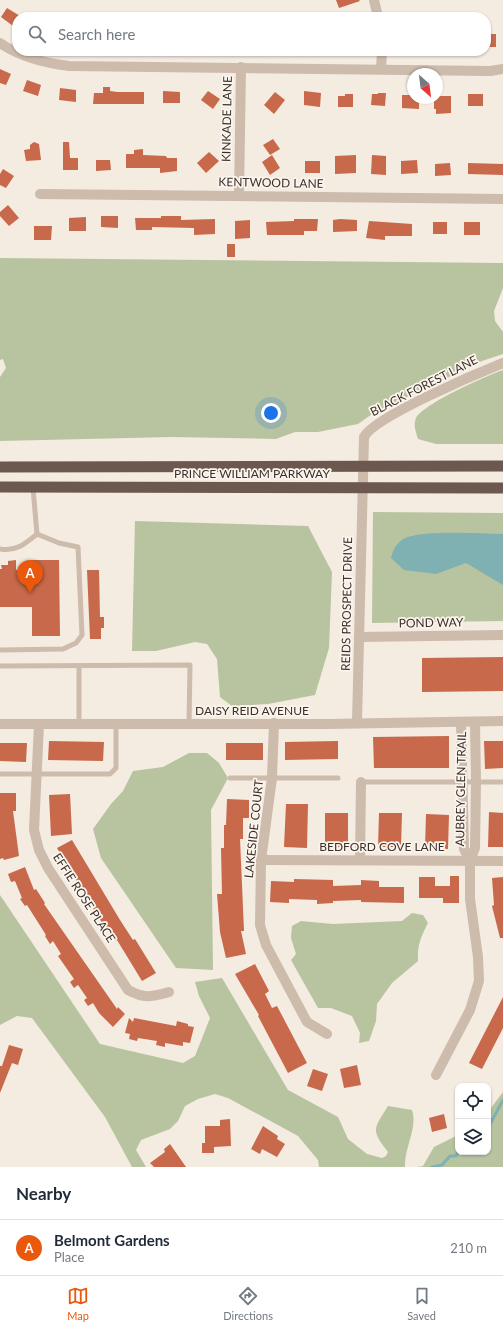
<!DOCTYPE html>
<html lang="en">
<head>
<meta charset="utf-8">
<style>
  body { margin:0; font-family:Lato,sans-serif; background:#f2f2f3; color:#1f2937 }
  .controls { position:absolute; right:12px; bottom:12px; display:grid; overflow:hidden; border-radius:8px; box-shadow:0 1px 3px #0004 }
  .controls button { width:36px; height:36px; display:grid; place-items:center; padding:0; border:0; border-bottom:1px solid #e0e1e3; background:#fff; color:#1f2937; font:20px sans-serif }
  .compass { position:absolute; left:407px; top:68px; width:36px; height:36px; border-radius:50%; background:#fff; box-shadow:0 1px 3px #0004; rotate:152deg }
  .you { position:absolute; left:271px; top:413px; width:14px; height:14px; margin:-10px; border:3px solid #fff; border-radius:50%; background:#1a73e8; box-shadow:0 0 0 6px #1a73e833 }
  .badge { display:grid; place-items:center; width:26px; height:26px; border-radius:50%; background:#ea580c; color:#fff; font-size:13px; font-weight:700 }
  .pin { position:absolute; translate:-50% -33px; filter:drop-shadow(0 1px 2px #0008) }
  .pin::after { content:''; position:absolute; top:21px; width:14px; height:12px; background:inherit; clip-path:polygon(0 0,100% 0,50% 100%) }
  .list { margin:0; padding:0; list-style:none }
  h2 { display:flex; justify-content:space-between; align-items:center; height:52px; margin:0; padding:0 16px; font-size:17px }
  h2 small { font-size:13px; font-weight:400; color:#747a83 }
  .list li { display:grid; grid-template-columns:26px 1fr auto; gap:12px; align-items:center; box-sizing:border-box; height:56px; padding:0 16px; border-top:1px solid #e0e1e3 }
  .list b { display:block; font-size:15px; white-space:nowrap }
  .list p { margin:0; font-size:13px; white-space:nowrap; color:#747a83 }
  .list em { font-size:13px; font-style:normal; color:#747a83 }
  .icon { flex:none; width:22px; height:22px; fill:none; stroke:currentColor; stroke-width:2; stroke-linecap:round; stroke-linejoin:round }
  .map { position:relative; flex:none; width:503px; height:1167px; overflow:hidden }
  .search { position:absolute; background:#fff; box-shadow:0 1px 3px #0004; left:12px; right:12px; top:12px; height:44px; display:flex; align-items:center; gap:10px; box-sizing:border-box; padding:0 14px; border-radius:16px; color:#747a83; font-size:15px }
  .sheet { height:108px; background:#fff }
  nav { display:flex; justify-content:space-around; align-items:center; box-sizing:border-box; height:56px; border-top:1px solid #e0e1e3; background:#fff; font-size:11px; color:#747a83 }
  nav a { display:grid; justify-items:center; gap:2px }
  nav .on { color:#ea580c }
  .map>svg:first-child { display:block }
  .green { fill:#b8c4a0 }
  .water { fill:#7fb0b2 }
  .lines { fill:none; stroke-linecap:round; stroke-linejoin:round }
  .stream { stroke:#7fb0b2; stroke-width:3 }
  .building { fill:#c8694b }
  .service { stroke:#cdbbac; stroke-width:5 }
  .minor { stroke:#cdbbac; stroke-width:10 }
  .trunk { stroke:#6c584f; stroke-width:11 }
  .labels { text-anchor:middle; stroke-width:3.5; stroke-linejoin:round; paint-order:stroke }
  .street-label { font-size:12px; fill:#3b302b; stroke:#fbf5ee }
</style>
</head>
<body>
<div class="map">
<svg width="503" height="1167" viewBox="0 0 503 1167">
  <rect width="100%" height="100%" fill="#f4ebe1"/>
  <g class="green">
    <polygon points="0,258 503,263 503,288 494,311 495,321 503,332 503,354 482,361 372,414 358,424 318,432 295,432 276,439 171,437 0,441 0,377 6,368 3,359 0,360"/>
    <path d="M 503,370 L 503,444 L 436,444 L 418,439 C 416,432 413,425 416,418 C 423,404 486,376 503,370 Z"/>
    <polygon points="373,512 503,513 503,621 372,623"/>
    <polygon points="135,521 308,526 332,572 329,648 315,695 268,704 232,706 220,697 217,659 207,644 195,642 156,651 132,651"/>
    <polygon points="189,753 207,753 219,763 228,778 211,810 213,970 176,968 101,858 93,829 111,804 123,791 133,771 163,767"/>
    <path d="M 0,895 L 100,1044 L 183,1063 L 195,1056 L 210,1018 L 199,996 L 195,982 L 222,978 L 288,1090 L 338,1117 L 348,1139 L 367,1154 L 382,1158 L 386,1156 L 388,1152 C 370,1129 374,1129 388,1106 L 412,1110 C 418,1128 404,1148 405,1167 L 319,1167 L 318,1160 L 298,1136 L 228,1098 L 215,1094 L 198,1099 L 185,1106 L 178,1121 L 170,1129 L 141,1140 L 136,1150 L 146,1167 L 132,1167 L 105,1117 L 32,1018 L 17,1016 L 0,1025 Z"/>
    <path d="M 412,913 L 423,915 L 428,923 C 421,936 417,946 418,961 L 392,983 L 377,1004 L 376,1021 L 369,1041 L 359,1043 L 360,1033 L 352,1016 L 331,1008 L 318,1008 L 291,960 L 296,954 L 291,938 L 292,926 L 301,921 L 333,924 L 402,921 Z"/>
    <polygon points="503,1092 503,1167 417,1167 423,1166 434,1147 458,1135 458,1152 488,1152 488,1112"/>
  </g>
  <path class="water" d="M 503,534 L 503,585 L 466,563 L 436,574 L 404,570 L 391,558 C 393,551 395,545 402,540 C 418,529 481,534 503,534 Z"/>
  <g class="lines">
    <g class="stream">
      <polyline points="488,1128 503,1100"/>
      <polyline points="432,1167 442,1165 450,1156 456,1156 458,1152"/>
    </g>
  </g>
  <g class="building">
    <polygon points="336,0 359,0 360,1 339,8"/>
    <polygon points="7,8 20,16 17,17 13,26 1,17"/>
    <rect x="486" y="34" width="10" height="13"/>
    <polygon points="0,69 11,74 6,85 0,83"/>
    <polygon points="27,80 41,85 38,96 23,91"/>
    <polygon points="103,87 110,87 110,91 117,92 144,92 144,104 93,104 94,93 103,93"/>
    <polygon points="60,88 76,90 76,102 59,100"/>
    <polygon points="163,91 180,92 180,103 163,103"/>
    <polygon points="208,91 220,99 213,109 201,100"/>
    <polygon points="304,91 321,93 320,107 304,105"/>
    <polygon points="275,92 285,100 274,114 264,105"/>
    <polygon points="378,93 386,93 385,106 371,105 372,94 378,94"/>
    <polygon points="345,94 353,94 353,107 338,107 338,96 345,96"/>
    <rect x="468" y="94" width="15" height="12"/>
    <polygon points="402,95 413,95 413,98 419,98 419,109 402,108"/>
    <polygon points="437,96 451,96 451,113 436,114 436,109 434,109 434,98 437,98"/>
    <polygon points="273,139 280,149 270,155 263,145"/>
    <polygon points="34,142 39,144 41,160 26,161 24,150 30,149 30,145"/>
    <polygon points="63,142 69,142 70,158 78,158 78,170 63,170"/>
    <polygon points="143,149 143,155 166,156 167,158 177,158 177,171 160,173 160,168 126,168 126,154 134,154 134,150"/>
    <polygon points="209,152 219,161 206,173 197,163"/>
    <polygon points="272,155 280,168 270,175 262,162"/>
    <polygon points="356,155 356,173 335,174 335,156"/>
    <polygon points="372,155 386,156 386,175 371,174"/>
    <polygon points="96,160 110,160 111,170 96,171"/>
    <polygon points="417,160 418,173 401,174 401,161"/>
    <rect x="305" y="161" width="15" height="12"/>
    <polygon points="450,163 451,175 435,176 435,164"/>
    <polygon points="468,163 503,164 503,175 468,174"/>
    <polygon points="3,169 14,176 6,188 0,185 0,174"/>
    <polygon points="8,205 19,218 9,226 0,216 0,212"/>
    <polygon points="101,216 118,216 118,228 101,227"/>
    <polygon points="161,216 181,216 181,220 215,219 215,234 194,235 194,228 152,227 152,230 136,230 135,218 161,218"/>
    <polygon points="86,217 86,231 69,231 69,218"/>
    <polygon points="294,219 318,219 317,231 304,231 304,235 267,235 266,222 294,221"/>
    <polygon points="340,219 357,220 357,231 333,232 333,220"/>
    <polygon points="250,220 250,238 235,239 235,221"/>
    <polygon points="369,221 412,224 412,236 385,236 385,240 366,238"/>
    <rect x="433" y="222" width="14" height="12"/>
    <rect x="464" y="222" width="16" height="13"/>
    <polygon points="34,226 52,226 51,240 34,240"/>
    <rect x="227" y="244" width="8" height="13"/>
    <polygon points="16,560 16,570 31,569 31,560 59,560 60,636 32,636 32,607 0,607 0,569 2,569 1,565 8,565 8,561"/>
    <polygon points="87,570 99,570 100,617 104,617 104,628 101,628 101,639 90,639"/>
    <polygon points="503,657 503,691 422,692 422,658"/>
    <polygon points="449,736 449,768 374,768 373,737"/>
    <polygon points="49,741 104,742 103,761 48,760"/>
    <polygon points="338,741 338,759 285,760 285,742"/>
    <polygon points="484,741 503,741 503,768 485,769"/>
    <polygon points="0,743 27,743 26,762 0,761"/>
    <rect x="226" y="743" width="37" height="17"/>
    <polygon points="0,793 16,793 16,811 13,811 19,856 4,860 3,858 0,859"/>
    <polygon points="70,794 72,834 51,836 49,795"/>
    <polygon points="227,799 249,800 249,818 243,818 243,839 240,839 244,931 241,931 246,954 226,958 220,932 217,894 222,894 221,848 224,848 224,825 226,825"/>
    <polygon points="286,804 308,804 307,848 284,847"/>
    <polygon points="489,812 503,813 503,847 488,847"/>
    <rect x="325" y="813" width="23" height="34"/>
    <polygon points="379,813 402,813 401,847 378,847"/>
    <polygon points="426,814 449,815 448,849 425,848"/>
    <polygon points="72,840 120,920 133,940 135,939 156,973 142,981 117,940 115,941 101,921 57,848"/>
    <polygon points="25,867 34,890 36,889 45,903 44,904 117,1009 118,1007 125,1014 113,1027 99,1013 93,1003 88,1006 84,1000 87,998 78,985 74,988 70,982 74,979 58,956 61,954 53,941 50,944 45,936 46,935 27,905 25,906 20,899 22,898 15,881 11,882 8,874"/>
    <polygon points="450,876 459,876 459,903 443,903 443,898 419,898 419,877 435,877 435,886 450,886"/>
    <polygon points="503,877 503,938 500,938 492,906 494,905 492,878"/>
    <polygon points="294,879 333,880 333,886 361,885 361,880 379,881 379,887 404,887 404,903 361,902 361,900 333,901 333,903 317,904 317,900 289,899 289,903 270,902 271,881 294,882"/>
    <polygon points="255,964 269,991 265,994 272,1008 277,1006 307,1063 288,1073 258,1016 259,1015 235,974"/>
    <polygon points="503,997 503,1028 482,1069 469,1063"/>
    <polygon points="129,1018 133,1022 134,1018 176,1026 177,1021 188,1024 188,1026 194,1027 190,1043 183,1042 183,1046 165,1043 165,1047 156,1045 157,1041 138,1038 137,1041 129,1039 130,1034 125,1033"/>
    <polygon points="9,1045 23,1049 18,1065 12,1063 0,1093 0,1066 2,1066"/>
    <polygon points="357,1065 361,1085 344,1088 340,1069"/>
    <polygon points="313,1069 328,1074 322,1091 307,1086"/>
    <polygon points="444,1114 447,1128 432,1132 429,1118"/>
    <polygon points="230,1119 231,1146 214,1147 214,1153 202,1153 202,1143 205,1143 205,1126 220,1126 220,1120"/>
    <polygon points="263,1126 278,1136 277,1139 285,1144 277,1157 262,1149 260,1154 251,1149"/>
    <polygon points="170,1144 186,1167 154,1167 150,1163 165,1152 164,1149"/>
  </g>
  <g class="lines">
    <g class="service">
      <polyline points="33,488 37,534"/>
      <path d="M 0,549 C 16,552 25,544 37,534"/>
      <polyline points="0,650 63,649 76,643 82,635 78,547 59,543 37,534"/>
      <polyline points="0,666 190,665 189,724"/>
      <polyline points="79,666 79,724"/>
      <polyline points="0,774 110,774 116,768 116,724"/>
      <polyline points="230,778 338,778"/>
      <polyline points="361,782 503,782"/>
    </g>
    <g class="minor">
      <polyline points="374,0 378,17"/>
      <path d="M 0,43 C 20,57 45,63 69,66 L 490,71 L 503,69"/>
      <polyline points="381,69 382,51"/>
      <polyline points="40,194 503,199"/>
      <polyline points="239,196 241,67"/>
      <polyline points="359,637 503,635"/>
      <path d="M 357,722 L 364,437 C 374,417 478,373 503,363"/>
      <polyline points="461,722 464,849 470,861 475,848 476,782 475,722"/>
      <polyline points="274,723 272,778 261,860 260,925 266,945 307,1022 327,1034"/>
      <polyline points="0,724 328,724 503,721"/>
      <path d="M 39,724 L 34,830 L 39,850 L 48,868 L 128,990 C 145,999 151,997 169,992"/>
      <polyline points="261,860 503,861"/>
      <polyline points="360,860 361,782"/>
      <polyline points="436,1075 470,1010 479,981 478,957 470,899 470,861"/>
    </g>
    <g class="trunk">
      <polyline points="0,467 503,466"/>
      <polyline points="0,487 503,488"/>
    </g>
  </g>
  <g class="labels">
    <g class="street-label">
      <text transform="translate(227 119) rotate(-89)" y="4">KINKADE LANE</text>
      <text transform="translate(271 183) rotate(1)" y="4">KENTWOOD LANE</text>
      <text transform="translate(424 386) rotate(-27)" y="4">BLACK FOREST LANE</text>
      <text x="252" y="478">PRINCE WILLIAM PARKWAY</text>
      <text transform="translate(347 604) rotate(-89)" y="4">REIDS PROSPECT DRIVE</text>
      <text transform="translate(431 623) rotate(-1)" y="4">POND WAY</text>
      <text x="252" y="715">DAISY REID AVENUE</text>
      <text transform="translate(461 789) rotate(-89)" y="4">AUBREY GLEN TRAIL</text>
      <text transform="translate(254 829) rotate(-84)" y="4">LAKESIDE COURT</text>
      <text x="382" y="851">BEDFORD COVE LANE</text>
      <text transform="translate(84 898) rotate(57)" y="4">EFFIE ROSE PLACE</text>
    </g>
  </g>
</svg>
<div class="controls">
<button><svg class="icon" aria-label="locate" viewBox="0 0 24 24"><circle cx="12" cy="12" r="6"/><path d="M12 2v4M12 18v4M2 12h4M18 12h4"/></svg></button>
<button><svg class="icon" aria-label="layers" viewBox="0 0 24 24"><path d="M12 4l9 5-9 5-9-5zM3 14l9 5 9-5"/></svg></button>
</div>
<svg class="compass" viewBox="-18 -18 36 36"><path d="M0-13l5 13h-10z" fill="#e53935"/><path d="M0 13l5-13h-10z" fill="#747a83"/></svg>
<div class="you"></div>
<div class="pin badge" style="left:30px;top:593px">A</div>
<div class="search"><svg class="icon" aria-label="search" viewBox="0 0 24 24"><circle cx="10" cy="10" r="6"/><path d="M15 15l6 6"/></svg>Search here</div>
</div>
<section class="sheet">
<h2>Nearby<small></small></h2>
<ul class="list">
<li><span class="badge">A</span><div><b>Belmont Gardens</b><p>Place</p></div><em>210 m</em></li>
</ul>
</section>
<nav>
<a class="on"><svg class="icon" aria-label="map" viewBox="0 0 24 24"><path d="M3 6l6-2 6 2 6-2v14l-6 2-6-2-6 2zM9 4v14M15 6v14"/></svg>Map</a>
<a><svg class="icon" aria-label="directions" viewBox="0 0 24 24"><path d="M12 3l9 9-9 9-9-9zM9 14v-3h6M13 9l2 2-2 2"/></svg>Directions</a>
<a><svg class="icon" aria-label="saved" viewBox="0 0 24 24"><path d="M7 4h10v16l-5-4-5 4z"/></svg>Saved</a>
</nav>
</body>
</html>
